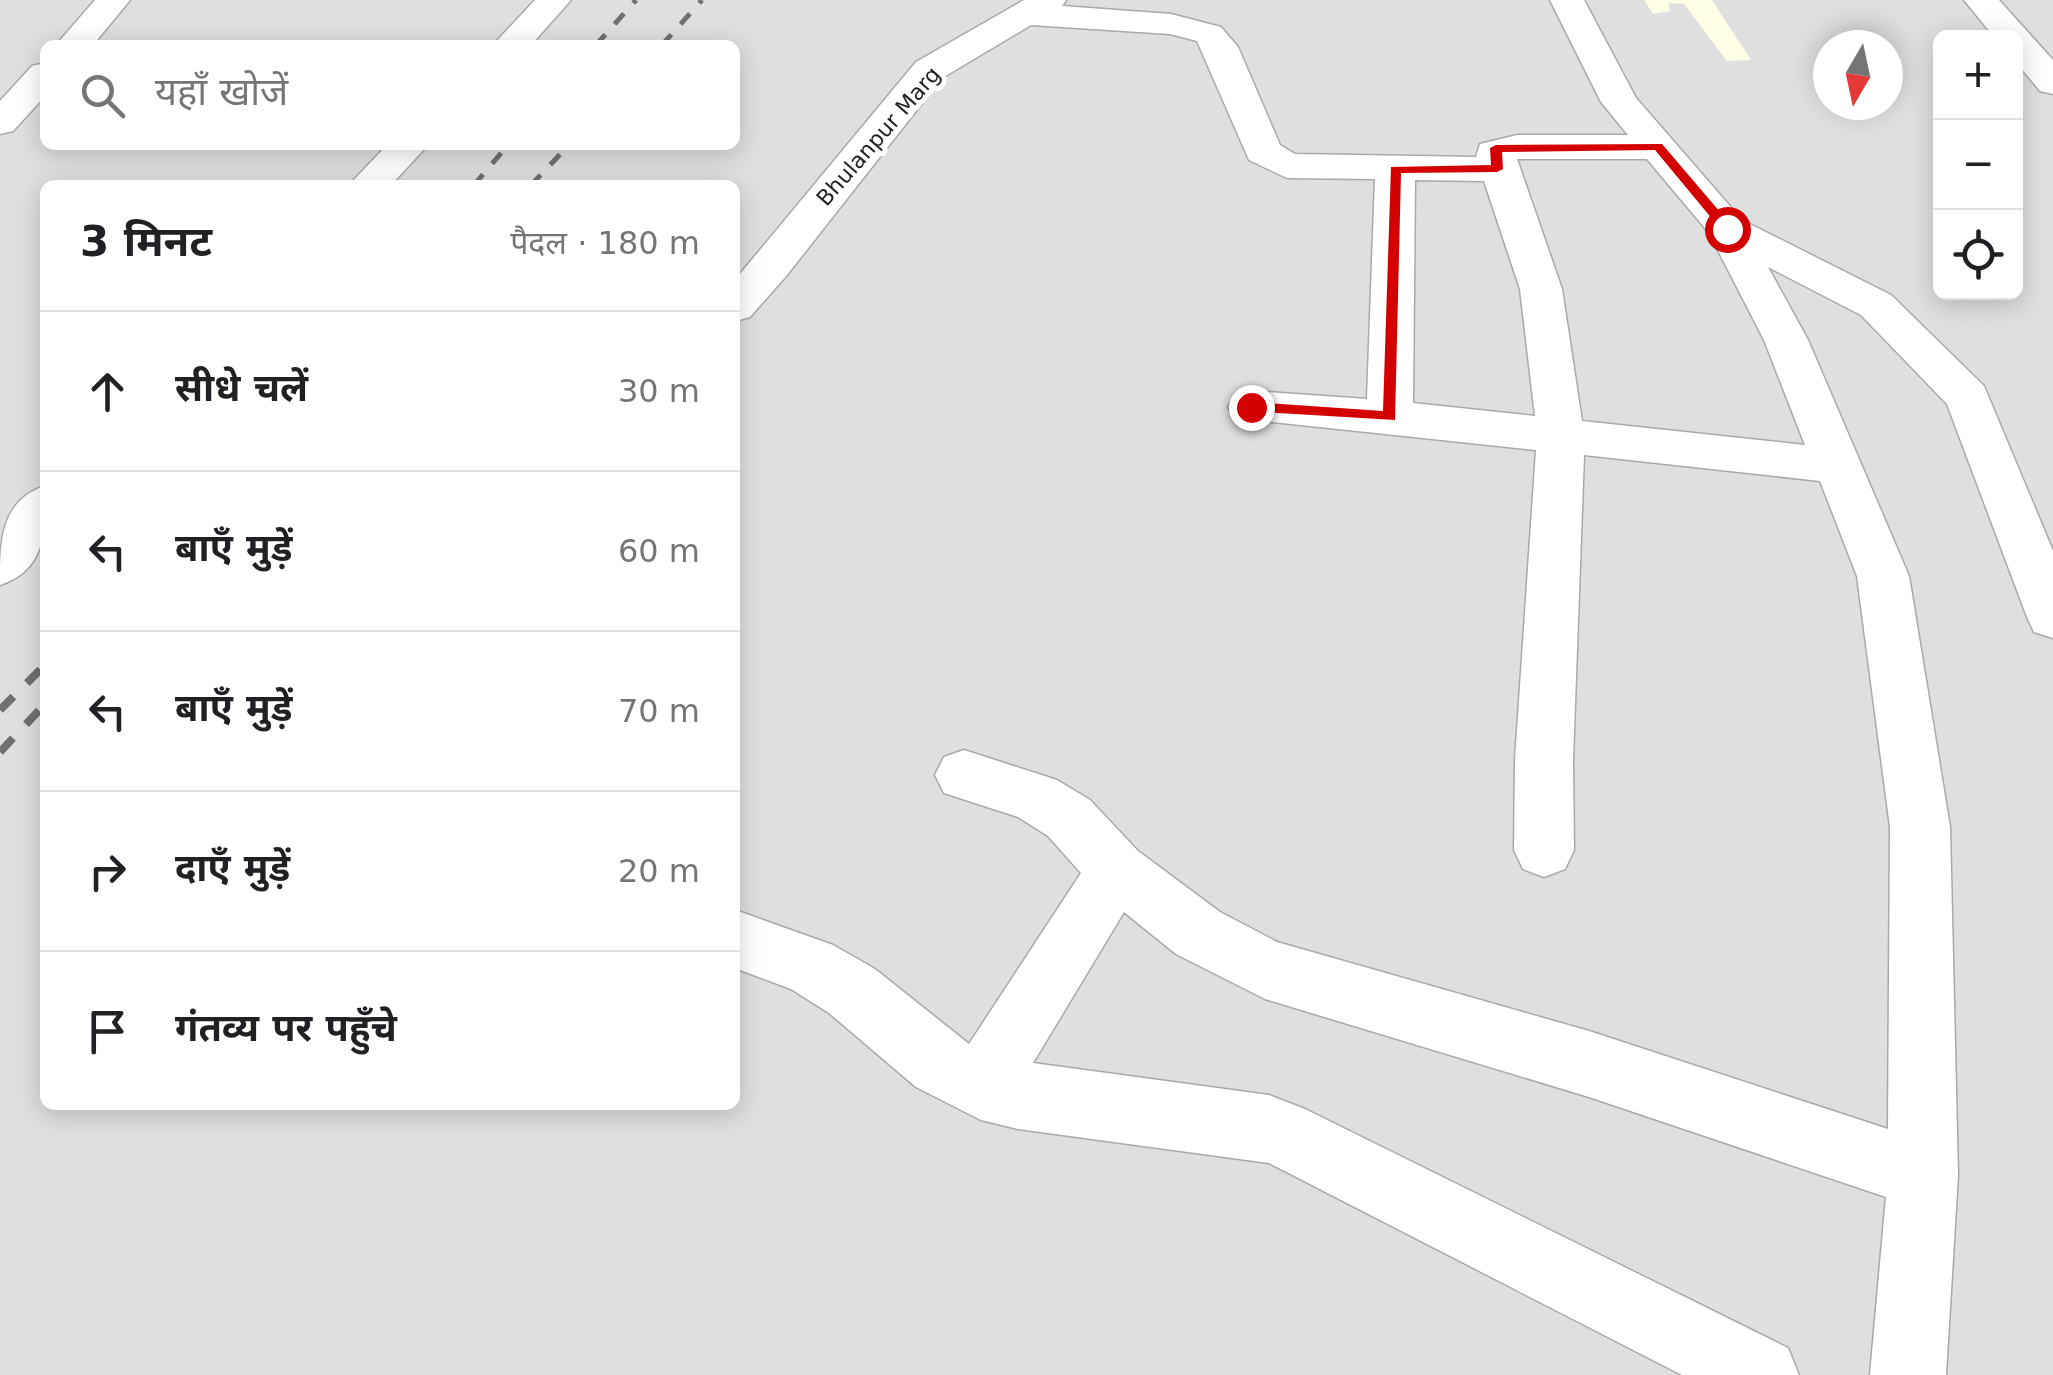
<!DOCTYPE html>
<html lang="hi">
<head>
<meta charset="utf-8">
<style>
  body { margin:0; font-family:"DejaVu Sans","Noto Sans Devanagari",sans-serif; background:#f6f6f6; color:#202124 }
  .controls { position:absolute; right:30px; top:30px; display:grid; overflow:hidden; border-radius:15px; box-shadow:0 5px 25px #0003 }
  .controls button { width:90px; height:90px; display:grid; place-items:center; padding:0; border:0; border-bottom:2px solid #e0e0e0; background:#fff; color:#202124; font:50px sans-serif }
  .compass { position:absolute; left:1813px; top:30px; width:90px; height:90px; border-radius:50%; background:#fff; box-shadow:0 5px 25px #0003; rotate:189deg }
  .stop { position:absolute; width:30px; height:30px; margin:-22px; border:8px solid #d40000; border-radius:50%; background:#fff }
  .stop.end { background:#d40000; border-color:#fff; box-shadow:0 2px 10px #0008 }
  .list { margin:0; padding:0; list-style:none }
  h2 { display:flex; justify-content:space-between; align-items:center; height:130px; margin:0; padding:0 40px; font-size:42px }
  h2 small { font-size:32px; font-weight:400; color:#757577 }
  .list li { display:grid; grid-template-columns:65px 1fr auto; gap:30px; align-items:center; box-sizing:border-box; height:160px; padding:0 40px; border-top:2px solid #e0e0e0 }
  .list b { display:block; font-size:38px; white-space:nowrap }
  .list em { font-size:32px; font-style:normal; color:#757577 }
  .icon { flex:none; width:55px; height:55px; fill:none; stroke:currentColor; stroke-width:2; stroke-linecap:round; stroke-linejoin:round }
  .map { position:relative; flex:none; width:2053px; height:1375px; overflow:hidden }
  .search { position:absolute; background:#fff; box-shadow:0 5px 25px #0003; left:40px; top:40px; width:700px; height:110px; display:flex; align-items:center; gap:25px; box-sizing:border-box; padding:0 35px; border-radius:15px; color:#757577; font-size:38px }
  .panel { position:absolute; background:#fff; box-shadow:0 5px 25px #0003; left:40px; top:180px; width:700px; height:930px; border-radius:15px }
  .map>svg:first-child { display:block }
  .residential { fill:#e0dfdf; fill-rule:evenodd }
  .education { fill:#ffffe5 }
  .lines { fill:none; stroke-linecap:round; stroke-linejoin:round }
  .minor-casing { stroke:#a9a9a9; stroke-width:3 }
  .tertiary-casing { stroke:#a9a9a9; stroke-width:3 }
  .minor { fill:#fff; fill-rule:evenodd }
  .tertiary { fill:#fff; fill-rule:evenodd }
  .rail-far1 { stroke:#707070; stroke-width:5; stroke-dasharray:14 14; stroke-linecap:butt }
  .rail { stroke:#707070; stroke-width:8; stroke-dasharray:19 19; stroke-linecap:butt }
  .route { fill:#d40000 }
  .labels { text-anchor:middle; stroke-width:10; stroke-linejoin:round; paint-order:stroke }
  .far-street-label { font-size:22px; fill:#222; stroke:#fff }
</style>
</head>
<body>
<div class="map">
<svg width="2053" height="1375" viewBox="0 0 2053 1375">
  <rect width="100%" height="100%" fill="#f2efe9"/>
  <path class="residential" d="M 0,0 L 2053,0 L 2053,1375 L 0,1375 ZM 1940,38 L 2016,38 L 2016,292 L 1940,292 ZM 45,45 L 735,45 L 735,145 L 45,145 ZM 1828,45 L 1888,45 L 1888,105 L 1828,105 ZM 45,185 L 735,185 L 735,1105 L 45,1105 Z"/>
  <polygon class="education" points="1644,0 1712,0 1751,60 1727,61 1684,4 1668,3 1670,11 1653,14"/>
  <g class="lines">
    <defs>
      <g id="minor">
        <polygon points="95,0 130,0 93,45 56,45"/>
        <path d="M 1024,0 L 1066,0 L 1062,6 L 1171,14 L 1221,27 L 1238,47 L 1280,145 L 1295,154 L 1476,157 L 1480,144 L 1517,135 L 1628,135 L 1601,102 L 1550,0 L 1584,0 L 1636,98 L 1742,220 L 1891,295 L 1984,386 L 2053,551 L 2053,638 L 2034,632 L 2027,617 L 1947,404 L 1861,315 L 1768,267 L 1808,340 L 1909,576 L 1950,827 L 1958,1175 L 1946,1375 L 1870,1375 L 1886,1197 L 1589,1097 L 1265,999 L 1176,954 L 1124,912 L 1033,1063 L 1269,1095 L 1305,1109 L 1788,1348 L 1799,1375 L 1682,1375 L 1269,1163 L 1018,1129 L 981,1120 L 916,1087 L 829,1013 L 791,989 L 735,968 L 735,910 L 833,945 L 875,969 L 969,1044 L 1081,873 L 1048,836 L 1018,817 L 944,793 L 935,775 L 944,757 L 964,750 L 1057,780 L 1090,800 L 1138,851 L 1220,912 L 1277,942 L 1589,1031 L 1888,1129 L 1890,827 L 1857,576 L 1820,481 L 1584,455 L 1573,760 L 1574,850 L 1565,869 L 1544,877 L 1523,869 L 1514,850 L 1515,760 L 1536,450 L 1235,418 L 1228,407 L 1235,396 L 1251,391 L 1367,399 L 1375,179 L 1287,178 L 1249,160 L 1197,41 L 1170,34 L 1031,25 L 942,78 L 787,275 L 750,317 L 735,321 L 735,280 L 916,62 ZM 1517,159 L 1647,159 L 1709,233 L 1764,340 L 1805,445 L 1582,421 L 1562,289 ZM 1415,180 L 1484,181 L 1520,289 L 1535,416 L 1413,403 Z"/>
        <polygon points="1964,0 1999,0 2053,60 2053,94 2040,91 2016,62 2016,38 1995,38"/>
        <polygon points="45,63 45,96 13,131 0,134 0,101 32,66"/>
      </g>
      <g id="tertiary">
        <polygon points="535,0 571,0 531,45 493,45"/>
        <polygon points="387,145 428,145 391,185 349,185"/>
        <path d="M 45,486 C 45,528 48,569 0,585 C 0,542 0,501 45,486 Z"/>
      </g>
    </defs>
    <use href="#minor" class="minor-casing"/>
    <use href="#tertiary" class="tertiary-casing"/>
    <use href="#minor" class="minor"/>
    <use href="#tertiary" class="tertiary"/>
    <g class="rail-far1">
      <polyline points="596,45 636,0"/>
      <polyline points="662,45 702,0"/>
      <polyline points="474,185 508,145"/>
      <polyline points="531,185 569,145"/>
    </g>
    <g class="rail">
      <polyline points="0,710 45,665"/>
      <polyline points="0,752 45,704"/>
    </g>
  </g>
  <polygon class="route" points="1662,144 1732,226 1732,232 1723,232 1655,150 1502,152 1503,169 1497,172 1401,173 1395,420 1246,411 1244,407 1251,402 1383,411 1391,167 1491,165 1490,148 1496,145"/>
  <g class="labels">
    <g class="far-street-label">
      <text transform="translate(878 136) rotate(-49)" y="8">Bhulanpur Marg</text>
    </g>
  </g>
</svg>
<div class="controls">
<button>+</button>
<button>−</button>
<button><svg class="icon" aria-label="locate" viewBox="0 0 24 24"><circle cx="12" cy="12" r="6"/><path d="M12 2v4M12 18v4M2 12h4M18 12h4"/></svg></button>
</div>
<svg class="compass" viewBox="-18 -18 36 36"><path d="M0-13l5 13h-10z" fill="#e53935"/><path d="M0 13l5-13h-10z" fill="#757577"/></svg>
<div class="stop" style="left:1727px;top:229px"></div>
<div class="stop end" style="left:1251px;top:407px"></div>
<div class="search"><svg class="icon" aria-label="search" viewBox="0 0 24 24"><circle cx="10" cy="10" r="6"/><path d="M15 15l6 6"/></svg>यहाँ खोजें</div>
<section class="panel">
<h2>3 मिनट<small>पैदल · 180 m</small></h2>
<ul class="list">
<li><svg class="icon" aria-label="ahead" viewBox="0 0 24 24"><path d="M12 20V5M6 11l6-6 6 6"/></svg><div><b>सीधे चलें</b></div><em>30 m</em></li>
<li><svg class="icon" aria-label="left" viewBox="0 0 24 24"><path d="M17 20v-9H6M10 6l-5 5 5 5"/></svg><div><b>बाएँ मुड़ें</b></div><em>60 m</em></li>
<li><svg class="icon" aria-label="left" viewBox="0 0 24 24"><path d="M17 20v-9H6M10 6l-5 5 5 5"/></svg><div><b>बाएँ मुड़ें</b></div><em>70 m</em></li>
<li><svg class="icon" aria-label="right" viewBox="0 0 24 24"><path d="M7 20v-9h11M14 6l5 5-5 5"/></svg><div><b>दाएँ मुड़ें</b></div><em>20 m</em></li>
<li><svg class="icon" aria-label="arrive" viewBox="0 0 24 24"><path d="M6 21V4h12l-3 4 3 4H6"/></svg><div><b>गंतव्य पर पहुँचे</b></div></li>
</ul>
</section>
</div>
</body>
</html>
